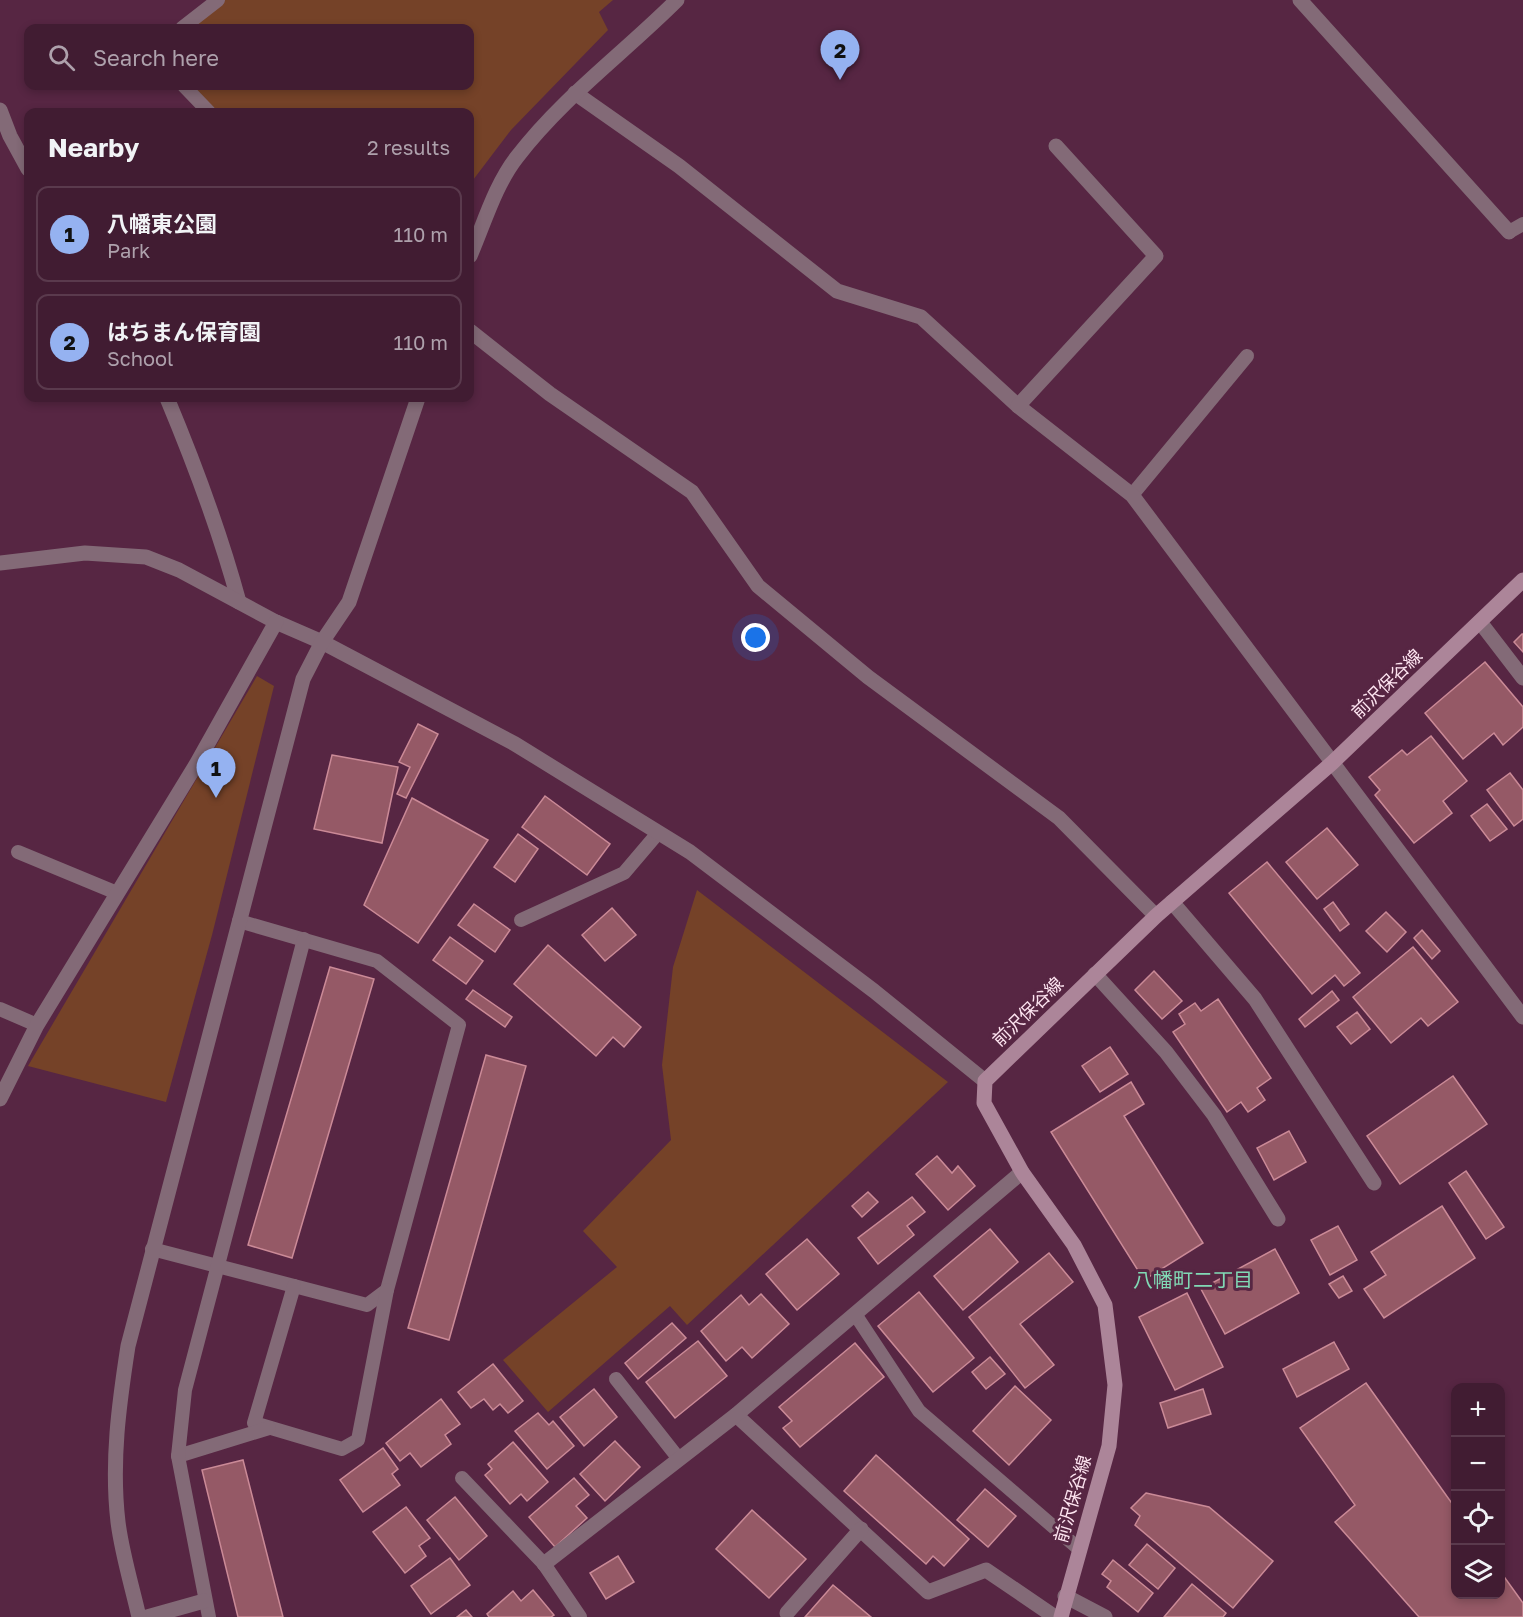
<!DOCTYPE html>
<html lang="en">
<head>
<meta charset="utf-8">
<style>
  body { margin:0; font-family:"Golos Text","Noto Sans JP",sans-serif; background:#4c293e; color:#f1f3f6 }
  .controls { position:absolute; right:18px; bottom:18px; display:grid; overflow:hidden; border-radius:12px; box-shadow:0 3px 9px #0003 }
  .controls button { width:54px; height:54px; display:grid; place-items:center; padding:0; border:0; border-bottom:2px solid #5a3a4d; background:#411c32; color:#f1f3f6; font:30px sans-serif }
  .you { position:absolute; left:756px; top:638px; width:21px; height:21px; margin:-15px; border:4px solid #fff; border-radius:50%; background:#1a73e8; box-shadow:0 0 0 9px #1a73e833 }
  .badge { display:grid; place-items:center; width:39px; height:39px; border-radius:50%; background:#95b2f1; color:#111; font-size:20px; font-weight:700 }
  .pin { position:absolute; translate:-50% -50px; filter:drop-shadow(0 2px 3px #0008) }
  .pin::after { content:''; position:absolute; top:32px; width:21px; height:18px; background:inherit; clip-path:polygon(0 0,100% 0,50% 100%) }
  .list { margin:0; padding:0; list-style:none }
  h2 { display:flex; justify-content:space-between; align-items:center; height:78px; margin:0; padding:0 24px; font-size:26px }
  h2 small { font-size:20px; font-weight:400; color:#aea1ac }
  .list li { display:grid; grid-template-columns:39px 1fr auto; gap:18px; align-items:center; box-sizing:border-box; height:96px; margin:0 12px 12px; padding:0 12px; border:2px solid #5a3a4d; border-radius:12px }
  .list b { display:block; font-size:22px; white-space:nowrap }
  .list p { margin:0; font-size:20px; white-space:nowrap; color:#aea1ac }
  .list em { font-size:20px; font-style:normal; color:#aea1ac }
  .icon { flex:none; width:33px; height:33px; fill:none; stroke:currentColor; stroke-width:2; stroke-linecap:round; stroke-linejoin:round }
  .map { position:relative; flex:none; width:1523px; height:1617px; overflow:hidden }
  .search { position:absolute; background:#411c32; box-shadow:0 3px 9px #0003; left:24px; top:24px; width:450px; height:66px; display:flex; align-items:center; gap:15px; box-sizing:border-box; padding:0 21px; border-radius:12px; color:#aea1ac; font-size:22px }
  .panel { position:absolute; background:#411c32; box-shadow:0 3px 9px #0003; left:24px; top:108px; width:450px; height:294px; border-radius:12px }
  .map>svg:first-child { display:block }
  .green { fill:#754228 }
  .building { fill:#955966; stroke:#cb8a97; stroke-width:1.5 }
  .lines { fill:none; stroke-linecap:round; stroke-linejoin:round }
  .service { stroke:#836a77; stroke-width:14 }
  .minor { stroke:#836a77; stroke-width:15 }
  .tertiary { stroke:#836a77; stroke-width:15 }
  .secondary { stroke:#ac8599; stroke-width:15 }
  .labels { text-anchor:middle; stroke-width:6; stroke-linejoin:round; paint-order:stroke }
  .street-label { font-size:18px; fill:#fee5f1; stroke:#572643 }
  .neighbourhood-label { font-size:20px; fill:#81d9b5; stroke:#572643 }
</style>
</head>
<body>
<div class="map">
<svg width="1523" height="1617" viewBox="0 0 1523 1617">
  <rect width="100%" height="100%" fill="#572643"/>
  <g class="green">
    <polygon points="218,0 613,0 599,12 608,30 511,130 470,184 470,112 209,112 184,86 470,86 470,28 186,28"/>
    <polygon points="257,676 274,686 212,935 166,1102 28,1066"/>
    <polygon points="697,890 948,1082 687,1325 670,1306 548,1412 503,1360 617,1267 583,1231 671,1140 662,1065 673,967"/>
  </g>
  <g class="building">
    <polygon points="1522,634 1523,634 1523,652 1514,642"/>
    <polygon points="1485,662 1523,707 1523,727 1503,745 1494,733 1463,759 1425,713"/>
    <polygon points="418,724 438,734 406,798 397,794 410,767 399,762"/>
    <polygon points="1431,736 1467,781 1443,801 1452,813 1414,843 1375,795 1380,790 1369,777 1402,750 1407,755"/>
    <polygon points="332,755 398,767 382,843 314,829"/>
    <polygon points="1510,773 1523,790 1523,819 1514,826 1487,790"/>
    <polygon points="545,796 610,844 587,875 522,827"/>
    <polygon points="412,798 488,840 418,943 364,905"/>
    <polygon points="1487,804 1507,829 1490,841 1471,816"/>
    <polygon points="1327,828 1358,865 1317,899 1286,862"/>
    <polygon points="518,834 538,849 515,882 494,867"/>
    <polygon points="1267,862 1360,973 1344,986 1335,975 1312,994 1229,893"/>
    <polygon points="1333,902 1349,924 1340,931 1324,909"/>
    <polygon points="474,904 510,930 495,952 458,925"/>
    <polygon points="612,908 636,935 605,961 582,935"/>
    <polygon points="1386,912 1406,932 1387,952 1366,931"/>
    <polygon points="1422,930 1440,951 1432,959 1414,938"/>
    <polygon points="450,937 483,961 466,984 433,960"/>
    <polygon points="548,945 641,1027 624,1047 613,1037 596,1056 514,984"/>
    <polygon points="1413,947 1458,1002 1428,1026 1421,1018 1391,1043 1353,997"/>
    <polygon points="330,967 374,979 292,1258 248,1245"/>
    <polygon points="1154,971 1182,1001 1162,1019 1135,990"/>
    <polygon points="473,990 512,1017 505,1027 466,999"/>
    <polygon points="1332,991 1339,1000 1305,1027 1299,1019"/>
    <polygon points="1218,999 1271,1078 1257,1088 1265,1100 1248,1112 1241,1102 1227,1112 1173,1032 1185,1024 1179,1014 1195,1003 1201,1011"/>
    <polygon points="1357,1012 1370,1029 1351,1044 1337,1027"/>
    <polygon points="1110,1047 1128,1074 1100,1092 1082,1066"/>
    <polygon points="486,1055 526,1066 449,1340 408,1328"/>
    <polygon points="1453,1076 1487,1124 1400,1184 1367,1136"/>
    <polygon points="1131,1082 1144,1104 1124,1116 1203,1243 1144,1280 1051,1132"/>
    <polygon points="1289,1131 1306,1162 1274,1180 1257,1148"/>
    <polygon points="937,1156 952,1173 958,1166 975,1186 948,1210 916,1174"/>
    <polygon points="1466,1171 1504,1227 1486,1239 1449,1183"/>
    <polygon points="868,1192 878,1202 862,1217 852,1206"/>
    <polygon points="912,1197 925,1212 907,1226 914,1235 878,1264 858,1238"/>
    <polygon points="1442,1206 1475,1258 1384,1318 1364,1289 1386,1275 1371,1252"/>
    <polygon points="1338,1226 1357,1260 1330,1275 1311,1240"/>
    <polygon points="990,1229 1018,1262 963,1310 934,1276"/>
    <polygon points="807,1239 839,1274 797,1310 766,1274"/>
    <polygon points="1275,1249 1299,1293 1225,1334 1201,1289"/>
    <polygon points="1049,1253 1073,1282 1020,1324 1054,1365 1025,1388 969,1317"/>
    <polygon points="1343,1276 1352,1291 1339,1298 1329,1284"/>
    <polygon points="919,1292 974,1358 933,1392 878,1326"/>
    <polygon points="1187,1293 1223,1367 1175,1390 1139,1317"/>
    <polygon points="761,1294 789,1324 752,1358 742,1347 726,1361 701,1331 741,1295 749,1305"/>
    <polygon points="672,1323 686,1338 638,1379 625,1363"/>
    <polygon points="698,1341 727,1376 675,1418 646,1382"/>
    <polygon points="1334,1342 1349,1369 1297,1397 1283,1369"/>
    <polygon points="855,1343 884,1377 800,1447 783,1428 792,1421 779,1407"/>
    <polygon points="990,1357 1005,1374 986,1389 972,1372"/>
    <polygon points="493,1364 523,1401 508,1413 500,1404 493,1410 484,1399 471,1408 458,1392"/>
    <polygon points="1366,1383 1456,1509 1456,1594 1500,1594 1500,1571 1523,1603 1523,1617 1419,1617 1335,1522 1355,1505 1300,1428"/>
    <polygon points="1015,1386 1051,1420 1009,1465 973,1431"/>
    <polygon points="594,1389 617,1417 584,1446 560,1417"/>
    <polygon points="1203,1389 1211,1414 1168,1428 1160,1403"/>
    <polygon points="441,1399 460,1424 445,1435 451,1444 421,1467 410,1453 400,1461 386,1443"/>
    <polygon points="538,1413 549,1425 553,1421 574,1446 547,1469 515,1431"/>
    <polygon points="615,1441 640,1467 605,1501 580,1474"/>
    <polygon points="513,1442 548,1482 527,1501 521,1494 510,1504 485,1475 492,1469 488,1464"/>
    <polygon points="383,1448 398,1469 392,1474 400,1485 363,1512 340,1480"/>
    <polygon points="876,1455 969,1539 944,1566 933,1556 926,1564 844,1491"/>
    <polygon points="243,1460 283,1617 238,1617 202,1470"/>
    <polygon points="574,1478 589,1495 576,1506 587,1518 555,1547 529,1517"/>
    <polygon points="985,1489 1016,1516 988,1547 957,1520"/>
    <polygon points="1146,1493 1209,1507 1273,1561 1233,1608 1135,1525 1140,1516 1131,1508"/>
    <polygon points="455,1497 487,1536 459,1560 427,1520"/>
    <polygon points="406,1507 430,1538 419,1546 426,1556 405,1573 373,1532"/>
    <polygon points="752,1510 806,1559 769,1598 716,1549"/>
    <polygon points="1147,1544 1175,1568 1158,1589 1129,1565"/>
    <polygon points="618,1556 634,1582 606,1599 590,1573"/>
    <polygon points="450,1558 470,1585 431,1614 411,1586"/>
    <polygon points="1113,1560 1153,1593 1138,1612 1107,1587 1111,1581 1102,1574"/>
    <polygon points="1192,1584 1226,1613 1223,1617 1164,1617"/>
    <polygon points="833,1585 871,1617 805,1617"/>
    <polygon points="533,1590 554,1615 551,1617 489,1617 487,1614 513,1591 521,1601"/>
    <polygon points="466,1610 472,1617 457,1617"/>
  </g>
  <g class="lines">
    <g class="service">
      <polyline points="182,28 218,0"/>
      <polyline points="184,86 209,112"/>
      <polyline points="1509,232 1523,224"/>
      <polyline points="1132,495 1247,356"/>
      <polyline points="18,852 117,893"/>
      <polyline points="521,920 624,873 658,833"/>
      <polyline points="0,1009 37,1025"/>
      <polyline points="152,1249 367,1305 387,1290 459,1025 377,961 239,921"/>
      <polyline points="294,1286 254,1423 342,1449 358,1440 387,1290"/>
      <polyline points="855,1314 919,1411 1078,1548"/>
      <polyline points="616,1379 679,1459"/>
      <polyline points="178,1456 269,1428"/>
      <polyline points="462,1478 544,1564 580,1617"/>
      <polyline points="209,1617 178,1456 185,1390 304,939"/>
    </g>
    <g class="minor">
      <polyline points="1300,0 1509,232"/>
      <polyline points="575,93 679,166 837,291 921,317 1018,406 1132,495 1523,1017"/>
      <polyline points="0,110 10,136 28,169"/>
      <polyline points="470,331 550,394 692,492 758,586 868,677 1059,818 1156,916"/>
      <path d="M 167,398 C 195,465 220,532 239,602"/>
      <polyline points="1018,406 1156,256 1056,146"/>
      <polyline points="0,563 85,553 146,557 179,570 276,622 322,642 515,744 690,852 874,991 985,1081"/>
      <polyline points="1480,622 1523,678"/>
      <polyline points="1172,902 1255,999 1374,1183"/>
      <polyline points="1095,974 1166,1052 1214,1115 1278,1219"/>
      <polyline points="0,1099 37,1025 197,763 276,622"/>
      <polyline points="736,1415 928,1592 986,1570 1055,1617"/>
      <polyline points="544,1564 736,1415 1022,1172"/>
      <polyline points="1065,1596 1105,1617"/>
      <polyline points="787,1613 861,1529"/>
      <polyline points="147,1617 204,1601"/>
    </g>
    <g class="tertiary">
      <path d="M 470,256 C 484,224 495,185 517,157 C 563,97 624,53 677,0"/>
      <path d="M 139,1617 C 132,1586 122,1554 118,1522 C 111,1462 119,1404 128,1346 L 303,679 L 322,642 L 349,602 L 418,398"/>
    </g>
    <polyline class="secondary" points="1061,1617 1109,1446 1115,1385 1105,1305 1074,1245 1022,1172 984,1103 985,1081 1156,916 1332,763 1523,580"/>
  </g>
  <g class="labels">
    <g class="street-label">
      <text transform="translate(1387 684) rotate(-44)" y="6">前沢保谷線</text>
      <text transform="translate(1028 1012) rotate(-44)" y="6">前沢保谷線</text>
      <text transform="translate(1073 1499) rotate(-74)" y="6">前沢保谷線</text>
    </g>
    <g class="neighbourhood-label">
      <text x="1193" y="1287">八幡町二丁目</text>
    </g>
  </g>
</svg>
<div class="controls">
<button>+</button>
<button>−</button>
<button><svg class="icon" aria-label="locate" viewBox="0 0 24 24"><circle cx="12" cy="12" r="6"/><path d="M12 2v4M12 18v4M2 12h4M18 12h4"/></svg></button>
<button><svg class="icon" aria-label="layers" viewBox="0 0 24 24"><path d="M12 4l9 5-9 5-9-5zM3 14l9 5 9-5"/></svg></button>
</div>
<div class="you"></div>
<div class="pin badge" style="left:216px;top:798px">1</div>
<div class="pin badge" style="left:840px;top:80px">2</div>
<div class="search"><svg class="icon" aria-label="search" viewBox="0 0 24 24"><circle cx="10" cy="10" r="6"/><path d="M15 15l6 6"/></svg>Search here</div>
<section class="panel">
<h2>Nearby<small>2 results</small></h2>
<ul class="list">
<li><span class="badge">1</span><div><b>八幡東公園</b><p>Park</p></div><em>110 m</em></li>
<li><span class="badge">2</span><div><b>はちまん保育園</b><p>School</p></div><em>110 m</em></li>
</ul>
</section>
</div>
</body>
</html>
